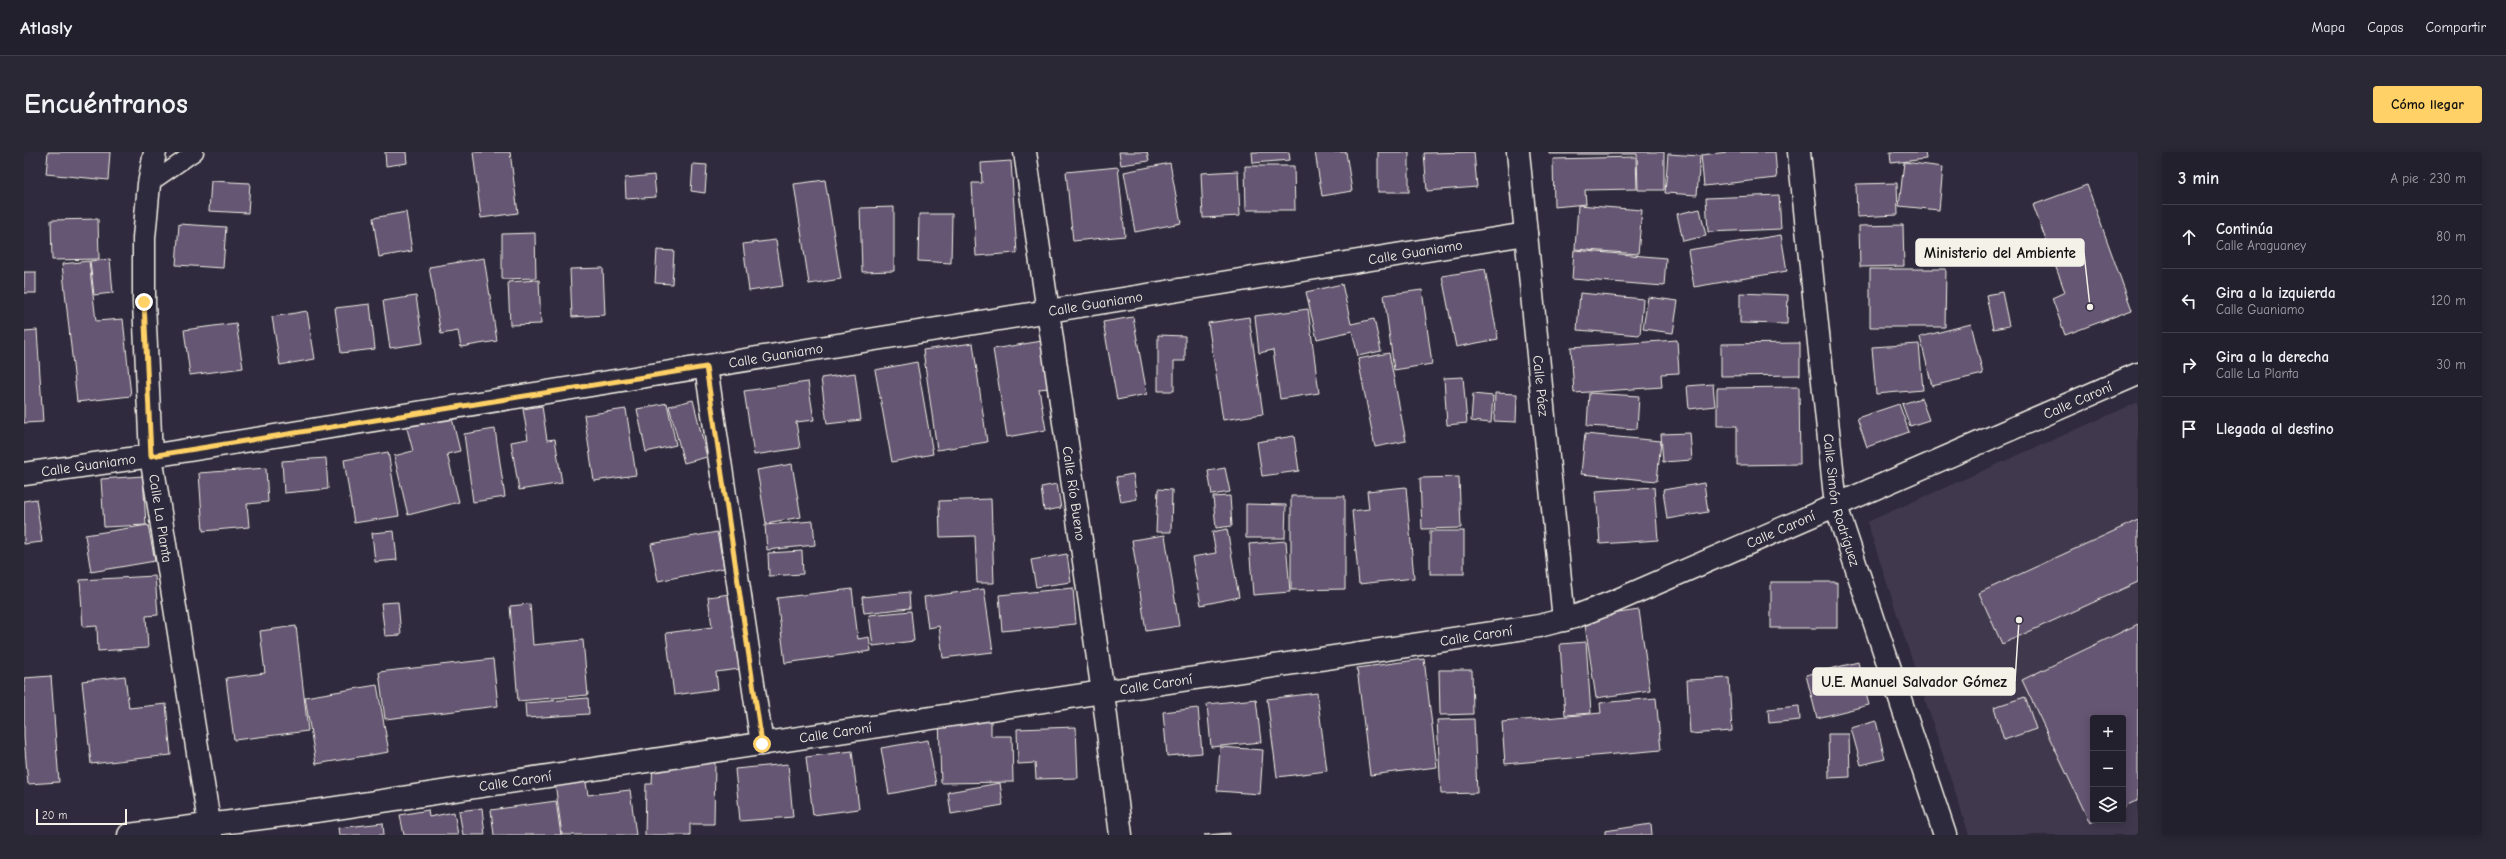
<!DOCTYPE html>
<html lang="es">
<head>
<meta charset="utf-8">
<style>
  body { margin:0; font-family:"Comic Neue",sans-serif; background:#2b2836; color:#f1f3f6 }
  .controls { position:absolute; right:12px; bottom:12px; display:grid; overflow:hidden; border-radius:4px; box-shadow:0 2px 10px #0003 }
  .controls button { width:36px; height:36px; display:grid; place-items:center; padding:0; border:0; border-bottom:1px solid #403e4a; background:#23202e; color:#f1f3f6; font:20px sans-serif }
  .scale { position:absolute; left:12px; bottom:10px; width:91px; box-sizing:border-box; padding-left:4px; border:2px solid #f4f1e8; border-top:0; font-size:11px; line-height:14px; white-space:nowrap; color:#f4f1e8; -webkit-text-stroke:3px #2f2a3d; paint-order:stroke }
  .stop { position:absolute; width:12px; height:12px; margin:-9px; border:3px solid #ffd166; border-radius:50%; background:#fff }
  .stop.end { background:#ffd166; border-color:#fff; box-shadow:0 1px 4px #0008 }
  .list { margin:0; padding:0; list-style:none }
  h2 { display:flex; justify-content:space-between; align-items:center; height:52px; margin:0; padding:0 16px; font-size:17px }
  h2 small { font-size:13px; font-weight:400; color:#a3a3aa }
  .list li { display:grid; grid-template-columns:26px 1fr auto; gap:12px; align-items:center; box-sizing:border-box; height:64px; padding:0 16px; border-top:1px solid #403e4a }
  .list b { display:block; font-size:15px; white-space:nowrap }
  .list p { margin:0; font-size:13px; white-space:nowrap; color:#a3a3aa }
  .list em { font-size:13px; font-style:normal; color:#a3a3aa }
  .icon { flex:none; width:22px; height:22px; fill:none; stroke:currentColor; stroke-width:2; stroke-linecap:round; stroke-linejoin:round }
  .map { position:relative; flex:none; width:2114px; height:683px; overflow:hidden; border-radius:4px }
  header { display:flex; align-items:center; gap:24px; box-sizing:border-box; height:56px; padding:0 20px; background:#23202e; border-bottom:1px solid #403e4a }
  header strong { font-size:19px }
  nav { display:flex; gap:22px; margin-inline-start:auto; font-size:14px }
  .intro { display:flex; align-items:center; justify-content:space-between; box-sizing:border-box; height:96px; padding:0 24px }
  h1 { margin:0; font-size:28px }
  .button { padding:10px 18px; border-radius:4px; background:#ffd166; color:#111; font-size:14px; font-weight:700 }
  main { display:flex; gap:24px; padding:0 24px }
  aside { flex:1; background:#23202e; border-radius:4px; box-shadow:0 2px 10px #0003 }
  .map>svg:first-child { display:block }
  .built { fill:#3f384d; fill-rule:evenodd }
  .building { fill:#655773; stroke:#f4f1e8 }
  .lines { fill:none; stroke-linecap:round; stroke-linejoin:round }
  .lane-casing { stroke:#f4f1e8; stroke-width:19 }
  .street-casing { stroke:#f4f1e8; stroke-width:25 }
  .lane { stroke:#2f2a3d; stroke-width:16 }
  .street { stroke:#2f2a3d; stroke-width:22 }
  .route { stroke:#ffd166; stroke-width:5 }
  .labels { text-anchor:middle; stroke-width:3; stroke-linejoin:round; paint-order:stroke }
  .street-label { font-size:14px; fill:#f4f1e8; stroke:#2f2a3d }
  .leader { fill:none; stroke:#f4f1e8; stroke-width:1.5 }
  .callout-dot { fill:#f4f1e8; stroke:#2f2a3d; stroke-width:1.5 }
  .callout { fill:#f4f1e8; stroke:#f4f1e8; stroke-width:1.5 }
  .callout-label { font-size:15px; text-anchor:middle; font-weight:bold; fill:#111 }
</style>
</head>
<body>
<header>
<strong>Atlasly</strong>
<nav><a>Mapa</a><a>Capas</a><a>Compartir</a></nav>
</header>
<div class="intro"><h1>Encuéntranos</h1><a class="button">Cómo llegar</a></div>
<main>
<div class="map">
<svg width="2114" height="683" viewBox="0 0 2114 683">
  <rect width="100%" height="100%" fill="#2f2a3d"/>
  <filter id="ink" filterUnits="userSpaceOnUse"><feTurbulence type="fractalNoise" baseFrequency=".025" numOctaves="2"/><feDisplacementMap in="SourceGraphic" scale="8" xChannelSelector="R" yChannelSelector="G"/><feConvolveMatrix kernelMatrix="1 2 1 2 8 2 1 2 1" color-interpolation-filters="sRGB"/></filter>
  <g filter="url(#ink)">
    <path class="built" d="M 2114,250 L 2114,683 L 1945,683 L 1843,370 ZM 2069,566 L 2099,566 L 2099,668 L 2069,668 Z"/>
    <g class="building">
      <polygon points="24,0 86,0 84,28 22,22"/>
      <polygon points="361,0 382,0 383,11 362,14"/>
      <polygon points="449,0 486,0 494,61 457,66"/>
      <polygon points="1095,0 1123,0 1125,9 1097,13"/>
      <polygon points="1228,0 1265,0 1266,8 1229,11"/>
      <polygon points="1291,0 1322,0 1328,39 1298,44"/>
      <rect x="1354" y="0" width="31" height="40"/>
      <polygon points="1450,0 1453,35 1403,39 1400,1"/>
      <polygon points="1525,0 1640,0 1640,38 1614,38 1613,2 1525,2"/>
      <polygon points="1704,0 1751,0 1753,26 1680,34 1677,3"/>
      <polygon points="1866,0 1901,0 1902,7 1867,11"/>
      <polygon points="1644,2 1676,4 1673,43 1641,41"/>
      <polygon points="1612,5 1613,37 1561,38 1562,52 1530,55 1529,7"/>
      <polygon points="987,9 993,101 952,104 948,31 958,31 957,11"/>
      <polygon points="1880,10 1919,15 1915,58 1875,54"/>
      <polygon points="1146,11 1157,71 1111,80 1100,20"/>
      <polygon points="669,12 683,13 681,41 667,39"/>
      <polygon points="1221,14 1270,14 1271,58 1222,58"/>
      <polygon points="1094,15 1101,84 1049,89 1042,20"/>
      <polygon points="1214,19 1216,64 1179,66 1177,21"/>
      <polygon points="630,23 632,45 602,47 601,26"/>
      <polygon points="801,28 817,127 785,132 770,32"/>
      <polygon points="187,29 226,31 224,61 185,59"/>
      <polygon points="1873,31 1874,63 1833,65 1832,32"/>
      <polygon points="2063,33 2108,158 2041,183 2028,146 2041,140 2009,53"/>
      <polygon points="1755,43 1757,77 1684,80 1682,46"/>
      <polygon points="1554,53 1618,58 1614,102 1551,97"/>
      <polygon points="870,55 870,119 838,120 836,56"/>
      <polygon points="1676,57 1682,84 1659,89 1653,62"/>
      <polygon points="382,60 388,99 355,105 349,66"/>
      <polygon points="895,62 928,62 927,111 894,109"/>
      <polygon points="74,67 75,107 28,108 27,68"/>
      <polygon points="155,72 202,75 199,116 152,113"/>
      <polygon points="1879,73 1880,114 1836,115 1835,74"/>
      <polygon points="511,81 512,126 478,127 478,82"/>
      <polygon points="1757,83 1763,119 1670,135 1664,98"/>
      <polygon points="752,88 759,134 725,139 719,92"/>
      <polygon points="633,98 650,99 648,132 631,131"/>
      <polygon points="1550,98 1642,106 1640,134 1548,127"/>
      <polygon points="460,106 473,189 437,195 434,179 417,182 405,115"/>
      <polygon points="86,107 89,141 70,143 66,109"/>
      <polygon points="65,109 72,169 99,167 107,244 53,250 38,112"/>
      <polygon points="579,116 581,163 548,165 546,117"/>
      <polygon points="1461,117 1474,187 1432,195 1418,124"/>
      <polygon points="1846,117 1922,117 1921,175 1846,175"/>
      <rect x="0" y="120" width="12" height="21"/>
      <polygon points="515,128 517,172 486,173 484,130"/>
      <polygon points="1318,132 1327,172 1350,167 1357,199 1334,204 1328,179 1293,187 1282,140"/>
      <polygon points="1398,138 1408,212 1370,218 1360,143"/>
      <polygon points="1978,140 1985,174 1969,177 1962,143"/>
      <polygon points="1556,141 1619,147 1616,183 1553,178"/>
      <polygon points="1716,141 1764,143 1763,172 1716,171"/>
      <polygon points="392,144 399,191 366,196 359,149"/>
      <polygon points="1624,145 1654,149 1649,181 1619,177"/>
      <polygon points="346,152 351,197 317,201 311,156"/>
      <polygon points="1284,157 1295,241 1256,247 1249,198 1235,201 1231,164"/>
      <polygon points="283,159 291,207 256,213 248,165"/>
      <polygon points="1109,165 1123,242 1093,248 1079,170"/>
      <polygon points="1225,165 1239,262 1199,268 1184,171"/>
      <polygon points="212,171 219,216 166,223 160,178"/>
      <polygon points="1947,172 1959,222 1908,234 1896,185"/>
      <polygon points="13,178 19,270 0,271 0,179"/>
      <polygon points="1134,183 1161,184 1161,209 1150,209 1150,239 1134,239"/>
      <polygon points="1653,188 1655,221 1637,222 1638,235 1550,241 1547,195"/>
      <polygon points="1018,189 1025,236 1015,237 1022,278 983,285 969,197"/>
      <polygon points="949,191 963,290 913,298 899,198"/>
      <polygon points="1776,191 1776,223 1697,224 1697,192"/>
      <polygon points="1895,192 1899,238 1852,242 1848,195"/>
      <polygon points="1365,201 1382,289 1351,295 1334,207"/>
      <polygon points="893,210 909,302 868,310 851,218"/>
      <polygon points="831,221 837,268 803,272 797,226"/>
      <polygon points="1439,225 1443,271 1423,273 1420,226"/>
      <polygon points="784,230 790,268 772,270 776,296 730,303 720,239"/>
      <polygon points="1689,232 1691,254 1665,257 1663,234"/>
      <polygon points="1775,235 1776,312 1713,313 1713,274 1693,274 1693,236"/>
      <polygon points="1471,241 1493,242 1492,270 1470,269"/>
      <polygon points="1565,241 1615,244 1613,277 1563,274"/>
      <polygon points="1449,242 1469,244 1467,271 1447,269"/>
      <polygon points="1897,246 1905,268 1886,274 1878,252"/>
      <polygon points="669,248 683,305 660,311 645,254"/>
      <polygon points="643,251 652,293 622,300 613,257"/>
      <polygon points="1875,252 1885,280 1843,295 1833,266"/>
      <polygon points="518,254 523,288 531,287 538,331 495,338 487,290 504,287 499,257"/>
      <polygon points="602,257 612,323 570,329 560,263"/>
      <polygon points="426,258 436,299 423,302 435,350 384,363 370,304 389,299 381,269"/>
      <polygon points="471,277 481,345 449,350 440,282"/>
      <polygon points="1666,281 1668,308 1639,310 1637,282"/>
      <polygon points="1561,282 1637,289 1633,329 1557,322"/>
      <polygon points="1270,284 1275,319 1238,324 1233,290"/>
      <polygon points="364,300 375,364 330,371 320,308"/>
      <polygon points="302,306 304,337 260,341 258,309"/>
      <polygon points="768,312 777,365 742,371 733,318"/>
      <polygon points="242,316 244,350 223,352 225,375 179,379 175,321"/>
      <polygon points="1201,316 1206,340 1188,343 1184,319"/>
      <polygon points="1109,322 1113,347 1097,350 1092,325"/>
      <polygon points="119,324 122,373 80,375 77,327"/>
      <polygon points="1435,325 1437,376 1398,377 1396,326"/>
      <polygon points="1680,331 1684,360 1643,367 1639,338"/>
      <polygon points="1033,332 1037,356 1020,359 1017,335"/>
      <polygon points="1382,335 1390,426 1335,432 1328,359 1345,357 1343,339"/>
      <polygon points="1630,335 1634,388 1576,392 1572,339"/>
      <polygon points="1134,337 1148,338 1147,380 1132,380"/>
      <polygon points="1206,344 1208,374 1192,376 1189,345"/>
      <polygon points="1267,344 1321,344 1321,437 1267,438"/>
      <polygon points="12,347 18,390 0,392 0,349"/>
      <polygon points="967,347 970,431 953,431 951,384 916,385 915,349"/>
      <polygon points="1222,352 1262,353 1261,386 1222,386"/>
      <polygon points="2114,368 2114,430 1978,492 1955,441"/>
      <polygon points="789,369 791,393 743,398 741,373"/>
      <polygon points="124,373 131,409 67,420 61,383"/>
      <polygon points="1203,377 1215,445 1177,453 1168,405 1192,401 1188,380"/>
      <polygon points="370,379 373,408 351,410 348,381"/>
      <rect x="1406" y="379" width="34" height="43"/>
      <polygon points="693,380 700,416 634,429 627,392"/>
      <polygon points="1141,383 1155,474 1122,479 1108,388"/>
      <polygon points="1262,389 1266,440 1229,443 1225,392"/>
      <polygon points="778,399 779,422 745,424 744,401"/>
      <polygon points="1043,402 1047,430 1012,435 1007,408"/>
      <polygon points="131,424 134,463 122,464 124,496 74,499 73,474 59,475 56,428"/>
      <rect x="1747" y="430" width="66" height="46"/>
      <polygon points="1049,436 1052,472 978,479 975,443"/>
      <polygon points="828,437 834,487 845,485 847,499 761,511 753,446"/>
      <polygon points="960,437 969,500 919,506 915,474 904,476 900,445"/>
      <polygon points="885,440 886,456 840,461 838,445"/>
      <polygon points="706,442 716,517 692,520 694,537 650,543 642,481 688,475 684,445"/>
      <polygon points="374,450 377,483 361,484 357,451"/>
      <polygon points="506,452 509,493 559,488 564,543 494,549 486,454"/>
      <polygon points="1615,458 1626,538 1572,546 1560,466"/>
      <polygon points="887,459 890,489 849,494 845,463"/>
      <polygon points="2114,472 2114,648 2099,655 2099,566 2069,566 2069,668 2073,668 2066,671 1998,528"/>
      <polygon points="272,474 284,579 210,588 202,526 241,521 236,479"/>
      <polygon points="1562,490 1567,561 1541,563 1536,492"/>
      <polygon points="469,507 474,554 361,567 355,520"/>
      <polygon points="1400,507 1413,615 1346,623 1333,516"/>
      <polygon points="1834,510 1845,553 1793,566 1782,523"/>
      <polygon points="1415,518 1448,518 1449,562 1416,563"/>
      <polygon points="27,524 35,630 4,632 0,585 0,526"/>
      <polygon points="101,524 105,556 142,552 147,603 67,612 58,529"/>
      <polygon points="1705,526 1708,579 1666,582 1663,528"/>
      <polygon points="353,533 365,600 292,612 281,545"/>
      <polygon points="1293,541 1303,619 1253,625 1243,547"/>
      <polygon points="2001,545 2012,577 1980,588 1970,555"/>
      <polygon points="564,546 565,562 502,566 501,551"/>
      <polygon points="1632,546 1637,598 1481,612 1478,570 1577,561 1576,551"/>
      <polygon points="1232,547 1237,590 1187,595 1183,552"/>
      <polygon points="1775,554 1776,568 1745,571 1744,557"/>
      <polygon points="1174,556 1178,601 1143,604 1139,560"/>
      <polygon points="967,565 967,584 988,584 989,630 917,631 915,566"/>
      <polygon points="1450,567 1453,641 1417,642 1413,568"/>
      <polygon points="1852,569 1861,607 1837,613 1827,576"/>
      <polygon points="1052,575 1054,626 1012,627 1011,611 994,612 993,577"/>
      <polygon points="1804,582 1825,582 1826,625 1805,626"/>
      <polygon points="904,588 912,633 865,642 857,596"/>
      <polygon points="1196,595 1239,598 1236,642 1193,639"/>
      <polygon points="828,599 835,657 789,663 782,605"/>
      <polygon points="629,607 691,608 690,672 666,672 666,683 621,683 622,632 628,632"/>
      <polygon points="764,612 769,665 716,669 711,617"/>
      <polygon points="560,618 564,643 606,638 612,683 538,683 530,623"/>
      <polygon points="976,631 979,653 927,662 924,640"/>
      <polygon points="532,649 537,683 470,683 467,658"/>
      <polygon points="458,656 461,683 439,683 435,659"/>
      <polygon points="404,658 405,665 430,660 434,683 380,683 376,663"/>
      <polygon points="359,671 360,683 315,683 314,676"/>
      <polygon points="1627,672 1628,683 1581,683 1581,679"/>
      <polygon points="1206,681 1206,683 1180,683"/>
    </g>
    <g class="lines">
      <defs>
        <polyline id="lane" points="125,32 171,0"/>
        <g id="street">
          <path id="s1" d="M 131,0 L 125,32 L 120,86 L 120,151 L 127,304 L 187,683"/>
          <path id="s2" d="M 1001,0 L 1079,541 L 1097,683"/>
          <path id="s3" d="M 1494,0 L 1540,468"/>
          <path id="s4" d="M 1775,0 L 1812,354 L 1921,683"/>
          <polyline points="682,215 738,592"/>
          <path id="s5" d="M 0,322 L 127,304 L 1502,82"/>
          <path id="s6" d="M 105,683 L 299,658 L 1515,474 L 1550,465 L 1589,450 L 2114,222"/>
        </g>
      </defs>
      <use href="#lane" class="lane-casing"/>
      <use href="#street" class="street-casing"/>
      <use href="#lane" class="lane"/>
      <use href="#street" class="street"/>
    </g>
  </g>
  <g class="lines" filter="url(#ink)">
    <polyline class="route" points="120,150 127,304 682,215 738,592"/>
  </g>
  <g class="labels">
    <g class="street-label">
      <text dy="5" stroke="none"><textPath href="#s5" startOffset="1409">Calle Guaniamo</textPath></text>
      <text dy="5" stroke="none"><textPath href="#s5" startOffset="1085">Calle Guaniamo</textPath></text>
      <text dy="5" stroke="none"><textPath href="#s5" startOffset="761">Calle Guaniamo</textPath></text>
      <text dy="5" stroke="none"><textPath href="#s3" startOffset="235">Calle Páez</textPath></text>
      <text dy="5" stroke="none"><textPath href="#s6" startOffset="2010">Calle Caroní</textPath></text>
      <text dy="5" stroke="none"><textPath href="#s5" startOffset="65">Calle Guaniamo</textPath></text>
      <text dy="5" stroke="none"><textPath href="#s2" startOffset="345">Calle Río Bueno</textPath></text>
      <text dy="5" stroke="none"><textPath href="#s4" startOffset="351">Calle Simón Rodríguez</textPath></text>
      <text dy="5" stroke="none"><textPath href="#s1" startOffset="368">Calle La Planta</textPath></text>
      <text dy="5" stroke="none"><textPath href="#s6" startOffset="1686">Calle Caroní</textPath></text>
      <text dy="5" stroke="none"><textPath href="#s6" startOffset="1362">Calle Caroní</textPath></text>
      <text dy="5" stroke="none"><textPath href="#s6" startOffset="1038">Calle Caroní</textPath></text>
      <text dy="5" stroke="none"><textPath href="#s6" startOffset="714">Calle Caroní</textPath></text>
      <text dy="5" stroke="none"><textPath href="#s6" startOffset="390">Calle Caroní</textPath></text>
    </g>
  </g>
  <path class="leader" d="M2066 155L2060 101M1995 468L1991 529"/>
  <g class="callout-dot">
    <circle cx="2066" cy="155" r="4"/>
    <circle cx="1995" cy="468" r="4"/>
  </g>
  <g class="callout">
    <rect x="1892" y="87" width="168" height="27" rx="4"/>
    <rect x="1789" y="516" width="202" height="27" rx="4"/>
  </g>
  <g class="callout-label">
    <text x="1976" y="106">Ministerio del Ambiente</text>
    <text x="1890" y="535">U.E. Manuel Salvador Gómez</text>
  </g>
</svg>
<div class="controls">
<button>+</button>
<button>−</button>
<button><svg class="icon" aria-label="layers" viewBox="0 0 24 24"><path d="M12 4l9 5-9 5-9-5zM3 14l9 5 9-5"/></svg></button>
</div>
<div class="scale">20 m</div>
<div class="stop" style="left:738px;top:592px"></div>
<div class="stop end" style="left:120px;top:150px"></div>
</div>
<aside>
<h2>3 min<small>A pie · 230 m</small></h2>
<ul class="list">
<li><svg class="icon" aria-label="ahead" viewBox="0 0 24 24"><path d="M12 20V5M6 11l6-6 6 6"/></svg><div><b>Continúa</b><p>Calle Araguaney</p></div><em>80 m</em></li>
<li><svg class="icon" aria-label="left" viewBox="0 0 24 24"><path d="M17 20v-9H6M10 6l-5 5 5 5"/></svg><div><b>Gira a la izquierda</b><p>Calle Guaniamo</p></div><em>120 m</em></li>
<li><svg class="icon" aria-label="right" viewBox="0 0 24 24"><path d="M7 20v-9h11M14 6l5 5-5 5"/></svg><div><b>Gira a la derecha</b><p>Calle La Planta</p></div><em>30 m</em></li>
<li><svg class="icon" aria-label="arrive" viewBox="0 0 24 24"><path d="M6 21V4h12l-3 4 3 4H6"/></svg><div><b>Llegada al destino</b></div></li>
</ul>
</aside>
</main>
</body>
</html>
